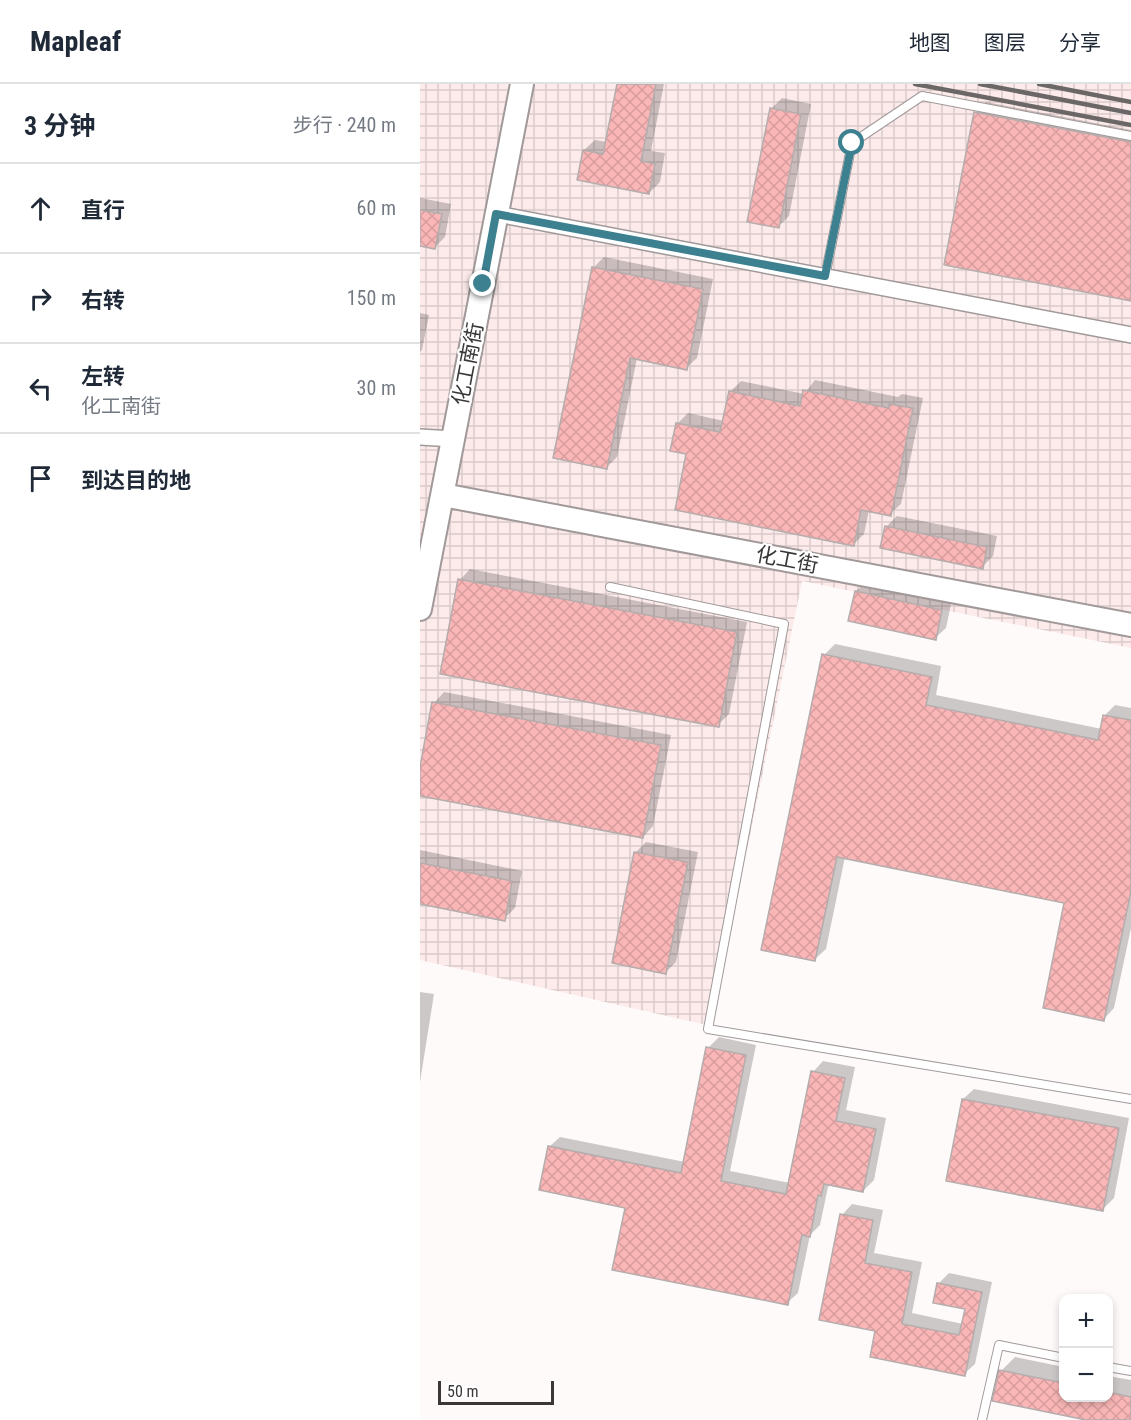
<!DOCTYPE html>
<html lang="zh">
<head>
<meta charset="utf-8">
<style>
  body { margin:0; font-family:"Roboto Condensed","Noto Sans SC",sans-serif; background:#f6f6f7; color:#1f2937 }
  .controls { position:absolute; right:18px; bottom:18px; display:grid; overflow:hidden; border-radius:12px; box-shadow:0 3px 9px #0003 }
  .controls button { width:54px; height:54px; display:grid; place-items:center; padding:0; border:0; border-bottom:2px solid #e0e1e3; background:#fff; color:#1f2937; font:30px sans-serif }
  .scale { position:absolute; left:18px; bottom:15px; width:116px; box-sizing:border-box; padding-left:6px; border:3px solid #3a3737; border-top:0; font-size:16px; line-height:21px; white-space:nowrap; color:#3a3737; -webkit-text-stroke:4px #fff; paint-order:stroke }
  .stop { position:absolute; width:18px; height:18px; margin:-14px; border:4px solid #3d8090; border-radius:50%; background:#fff }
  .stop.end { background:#3d8090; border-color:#fff; box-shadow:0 2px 6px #0008 }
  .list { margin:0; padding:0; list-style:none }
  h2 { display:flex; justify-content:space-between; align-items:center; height:78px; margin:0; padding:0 24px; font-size:26px }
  h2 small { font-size:20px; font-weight:400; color:#747a83 }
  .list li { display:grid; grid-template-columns:39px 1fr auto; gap:18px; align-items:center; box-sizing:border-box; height:90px; padding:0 24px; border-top:2px solid #e0e1e3 }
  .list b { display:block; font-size:22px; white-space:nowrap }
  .list p { margin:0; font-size:20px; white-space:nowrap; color:#747a83 }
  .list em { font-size:20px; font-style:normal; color:#747a83 }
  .icon { flex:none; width:33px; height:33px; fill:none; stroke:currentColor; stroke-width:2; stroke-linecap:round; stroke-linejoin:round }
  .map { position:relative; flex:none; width:711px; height:1336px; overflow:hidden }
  header { display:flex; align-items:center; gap:36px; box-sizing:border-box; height:84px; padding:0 30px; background:#fff; border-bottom:2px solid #e0e1e3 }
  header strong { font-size:28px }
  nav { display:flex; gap:33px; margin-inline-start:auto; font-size:21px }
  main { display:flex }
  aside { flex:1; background:#fff }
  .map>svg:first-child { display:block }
  .industrial { fill:url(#industrial-grid) }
  .shadow { fill:#0003 }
  .building { fill:url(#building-cross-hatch); stroke:#b5adad; stroke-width:1.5 }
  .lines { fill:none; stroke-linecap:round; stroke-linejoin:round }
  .lane-casing { stroke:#a19999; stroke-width:10 }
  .street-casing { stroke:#a19999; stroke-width:18 }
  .secondary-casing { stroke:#a19999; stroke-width:26 }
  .lane { stroke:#fff; stroke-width:8 }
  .street { stroke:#fff; stroke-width:15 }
  .secondary { stroke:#fff; stroke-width:22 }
  .rail { stroke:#6b6767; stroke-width:4.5 }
  .route { stroke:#3d8090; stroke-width:8 }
  .labels { text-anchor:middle; stroke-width:4.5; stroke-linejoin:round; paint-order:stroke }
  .street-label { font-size:21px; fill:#3a3737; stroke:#fff }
</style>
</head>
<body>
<header>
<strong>Mapleaf</strong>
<nav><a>地图</a><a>图层</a><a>分享</a></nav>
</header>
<main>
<aside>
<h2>3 分钟<small>步行 · 240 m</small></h2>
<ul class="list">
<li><svg class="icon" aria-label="ahead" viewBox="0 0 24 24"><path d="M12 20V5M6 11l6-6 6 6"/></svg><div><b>直行</b></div><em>60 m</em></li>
<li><svg class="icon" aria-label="right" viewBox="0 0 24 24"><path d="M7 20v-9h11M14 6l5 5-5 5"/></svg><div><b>右转</b></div><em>150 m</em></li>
<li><svg class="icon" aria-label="left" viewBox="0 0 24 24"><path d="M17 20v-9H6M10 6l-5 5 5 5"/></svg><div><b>左转</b><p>化工南街</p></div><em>30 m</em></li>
<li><svg class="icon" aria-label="arrive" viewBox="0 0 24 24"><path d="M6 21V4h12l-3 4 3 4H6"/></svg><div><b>到达目的地</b></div></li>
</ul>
</aside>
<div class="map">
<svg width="711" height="1336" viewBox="0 0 711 1336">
  <defs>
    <pattern id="industrial-grid" width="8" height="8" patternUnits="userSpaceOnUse" patternTransform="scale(1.5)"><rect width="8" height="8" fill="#fdebeb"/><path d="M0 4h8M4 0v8" fill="none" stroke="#dacaca"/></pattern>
    <pattern id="building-cross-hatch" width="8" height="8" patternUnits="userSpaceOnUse" patternTransform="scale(1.5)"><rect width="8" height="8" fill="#fab6b6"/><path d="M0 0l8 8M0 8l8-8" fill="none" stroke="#d79d9d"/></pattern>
  </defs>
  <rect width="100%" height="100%" fill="#fffafa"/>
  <polygon class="industrial" points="0,0 711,0 711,564 382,497 291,942 0,876"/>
  <g class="shadow">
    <polygon points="199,0 244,0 231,67 245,69 240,98 229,109 164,66 175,56 187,58"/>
    <polygon points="362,14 391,20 369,132 358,143 351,25"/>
    <polygon points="566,18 711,46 711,215 556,29"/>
    <polygon points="0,114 31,120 25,153 14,164 0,161"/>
    <polygon points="184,173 293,195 277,274 266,284 217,274 197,373 186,384 134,373 174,183"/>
    <polygon points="0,229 9,231 2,266 0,268"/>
    <polygon points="395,296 478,313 482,310 503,314 481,420 470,430 449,426 444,450 433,461 268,369 257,340 268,329 304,337 310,308 321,297 384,310"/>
    <polygon points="477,432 577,452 573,472 562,483 466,443"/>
    <polygon points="50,485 327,538 309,630 298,641 40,496"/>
    <polygon points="447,497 532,515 526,544 515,554 436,507"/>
    <polygon points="415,560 521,582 516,611 682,645 685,631 695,621 711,624 711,844 694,924 684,935 646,818 425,773 406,865 395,875 404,571"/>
    <polygon points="24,608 251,651 233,742 223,753 0,711 0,691 14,619"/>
    <polygon points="226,758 278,768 256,878 245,889 194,878 216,768"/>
    <polygon points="0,766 102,787 95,824 84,835 0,818"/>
    <polygon points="0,908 14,910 0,998"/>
    <polygon points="299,953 336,961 310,1087 370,1099 393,988 403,977 435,983 426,1026 466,1034 454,1096 443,1107 411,1100 408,1103 400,1141 390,1151 378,1209 367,1219 206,1122 129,1063 140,1053 265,1078 288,964"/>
    <polygon points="554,1005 709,1034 694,1114 683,1125 543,1015"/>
    <polygon points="432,1120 463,1126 454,1169 502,1178 492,1229 543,1240 547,1224 518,1200 529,1189 572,1198 555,1280 544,1290 457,1246 422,1131"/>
    <polygon points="595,1273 644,1283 644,1314 688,1314 688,1292 711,1296 711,1336 673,1336 581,1287"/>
  </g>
  <g class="building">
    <polygon points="197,0 236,0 221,77 235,80 229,110 157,96 163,66 183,70"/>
    <polygon points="350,24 381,30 359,144 327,138"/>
    <polygon points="554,28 711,58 711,217 524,181"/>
    <polygon points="0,126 22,130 15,165 0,162"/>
    <polygon points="172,183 283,205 267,286 210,274 187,385 133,374"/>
    <polygon points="383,306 469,324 469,320 493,324 471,432 441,426 434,462 255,426 266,370 250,367 256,339 300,348 309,307 380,322"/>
    <polygon points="465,442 567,463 563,485 460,464"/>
    <polygon points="38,495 317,548 299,643 20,590"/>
    <polygon points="435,507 522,526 516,556 428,537"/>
    <polygon points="402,570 512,593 506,621 678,656 683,631 711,636 711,807 684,937 623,924 644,819 417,773 395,877 341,866"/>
    <polygon points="12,618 241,661 223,754 0,712 0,683"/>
    <polygon points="214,768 268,778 246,890 192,879"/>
    <polygon points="0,779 92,797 85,837 0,820"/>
    <polygon points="286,963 326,971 301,1097 366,1110 391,987 425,994 416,1037 456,1045 443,1108 404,1100 401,1112 398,1111 390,1153 382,1151 368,1221 192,1186 205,1124 119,1106 128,1062 261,1089"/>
    <polygon points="542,1015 699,1044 683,1127 526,1097"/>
    <polygon points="420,1130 453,1136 445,1179 492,1188 482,1240 539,1251 545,1225 513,1219 517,1199 562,1208 545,1292 450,1273 455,1247 399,1236"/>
    <polygon points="579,1286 644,1299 644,1314 688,1314 688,1308 711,1313 711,1336 666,1336 572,1317"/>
  </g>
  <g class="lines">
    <defs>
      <g id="lane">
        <polyline points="405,193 432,59 502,12 711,52"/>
        <polyline points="190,503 364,540 288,945 711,1015"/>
        <polyline points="688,1283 711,1287"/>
        <polyline points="562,1336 579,1261 644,1274"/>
      </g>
      <g id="street">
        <polyline points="77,130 711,251"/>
        <polyline points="0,353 34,355"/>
      </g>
      <g id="secondary">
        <polyline points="23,411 711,541"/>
        <polyline points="0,525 102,0"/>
      </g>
    </defs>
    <use href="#lane" class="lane-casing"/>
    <use href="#street" class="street-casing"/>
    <use href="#secondary" class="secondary-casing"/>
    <use href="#lane" class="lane"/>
    <use href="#street" class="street"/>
    <use href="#secondary" class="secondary"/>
    <g class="rail">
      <polyline points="495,0 711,41"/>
      <polyline points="560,0 711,29"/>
      <polyline points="619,0 711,18"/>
    </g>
  </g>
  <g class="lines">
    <polyline class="route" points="63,200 76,130 405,192 432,59"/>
  </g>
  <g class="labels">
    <g class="street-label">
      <text transform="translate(48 280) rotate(-79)" y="7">化工南街</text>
      <text transform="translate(367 476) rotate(11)" y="7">化工街</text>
    </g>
  </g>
</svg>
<div class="controls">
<button>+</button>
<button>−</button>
</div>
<div class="scale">50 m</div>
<div class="stop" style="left:432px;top:59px"></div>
<div class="stop end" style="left:63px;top:200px"></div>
</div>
</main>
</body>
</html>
